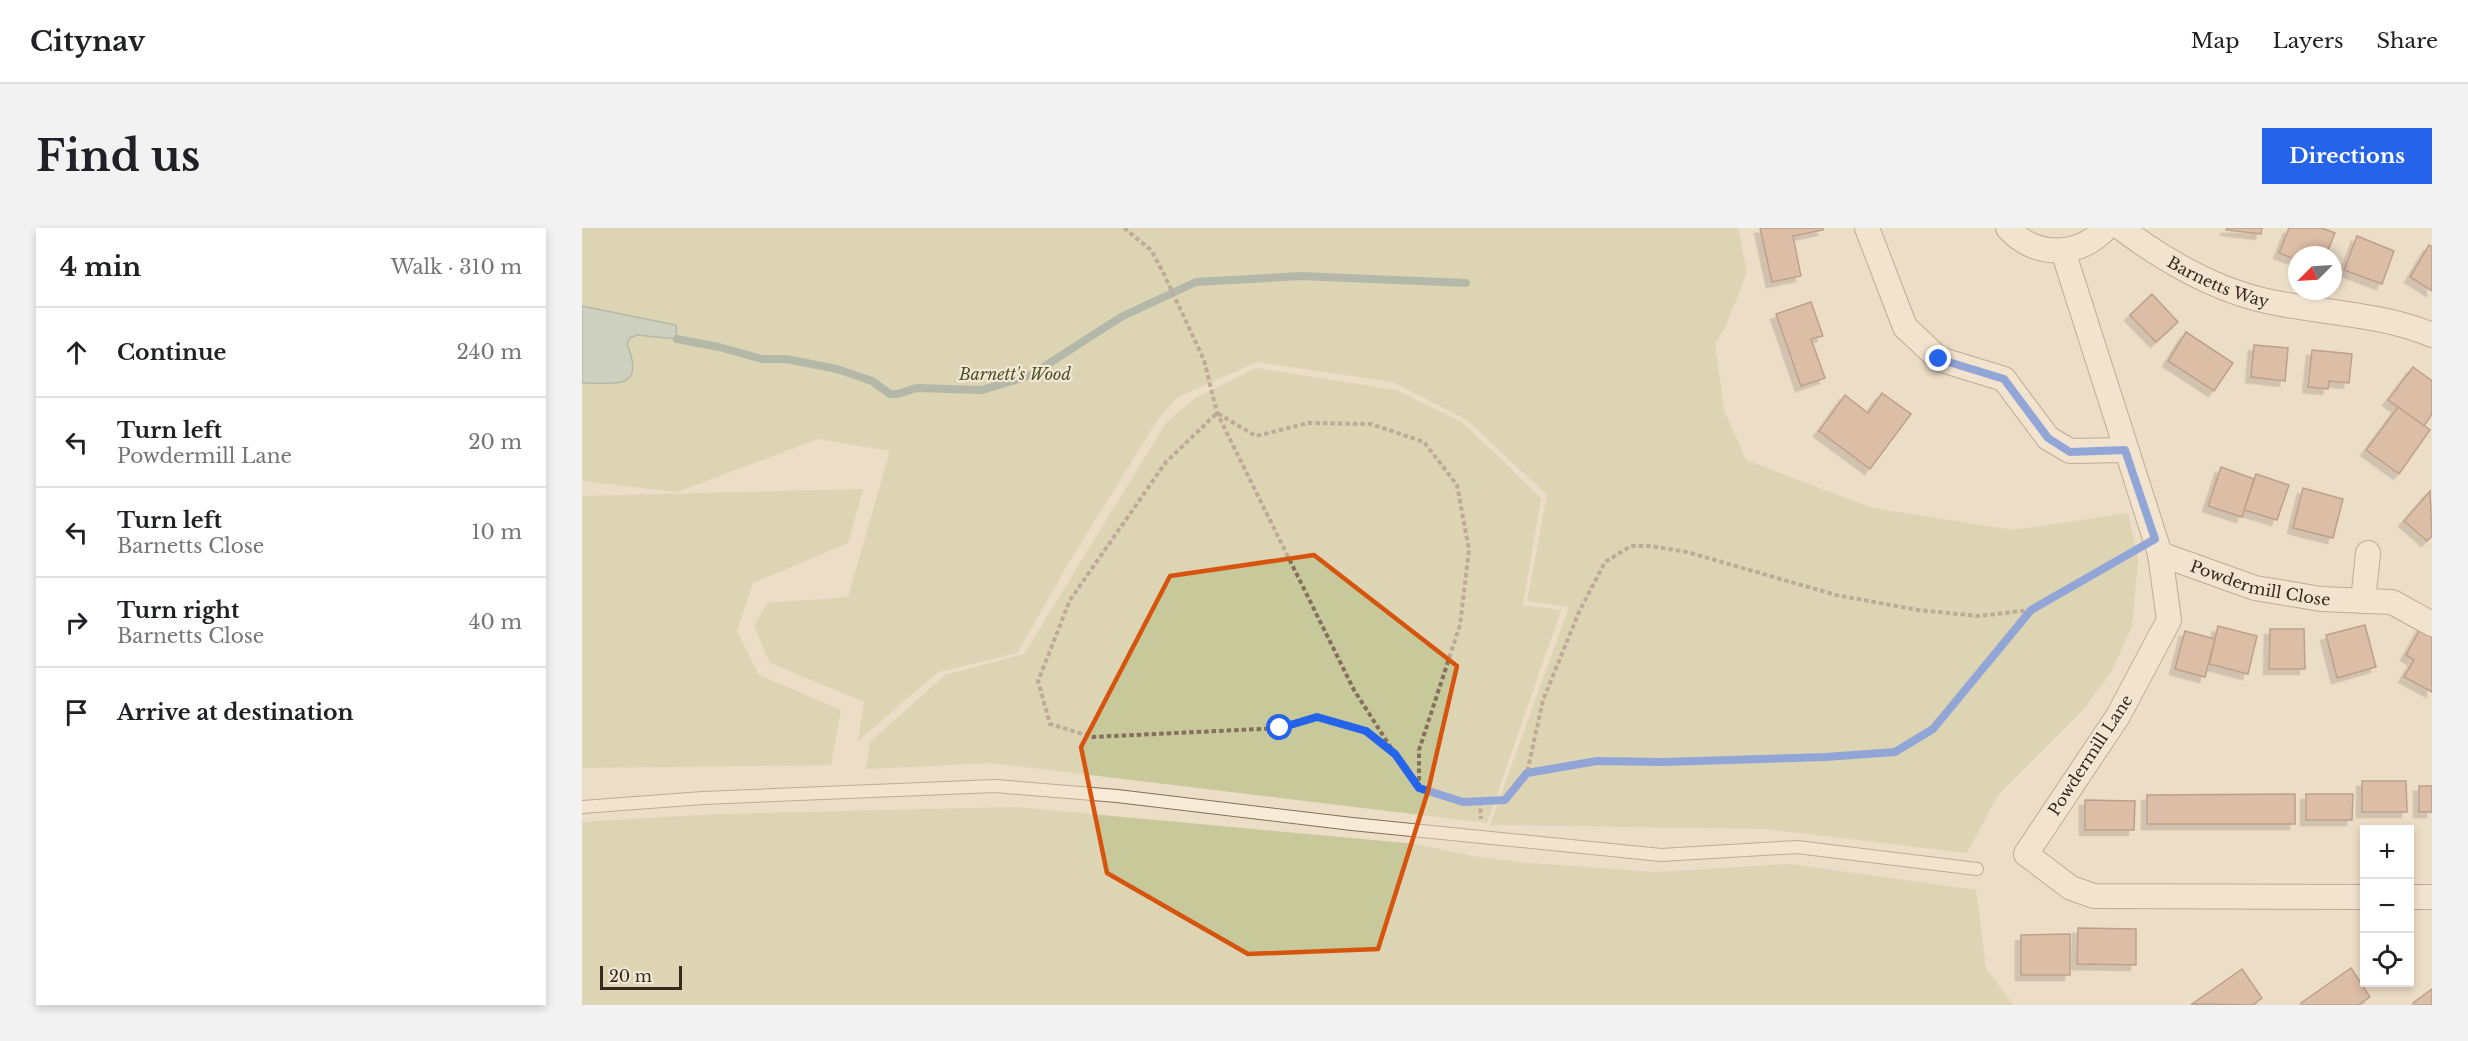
<!DOCTYPE html>
<html lang="en">
<head>
<meta charset="utf-8">
<style>
  body { margin:0; font-family:"Libre Baskerville",serif; background:#f2f2f2; color:#202124 }
  .controls { position:absolute; right:18px; bottom:18px; display:grid; overflow:hidden; border-radius:0px; box-shadow:0 3px 9px #0003 }
  .controls button { width:54px; height:54px; display:grid; place-items:center; padding:0; border:0; border-bottom:2px solid #e0e0e0; background:#fff; color:#202124; font:30px sans-serif }
  .compass { position:absolute; left:1706px; top:18px; width:54px; height:54px; border-radius:50%; background:#fff; box-shadow:0 3px 9px #0003; rotate:246deg }
  .scale { position:absolute; left:18px; bottom:15px; width:82px; box-sizing:border-box; padding-left:6px; border:3px solid #372920; border-top:0; font-size:16px; line-height:21px; white-space:nowrap; color:#372920; -webkit-text-stroke:4px #f3e8d5; paint-order:stroke }
  .stop { position:absolute; width:18px; height:18px; margin:-14px; border:4px solid #2563eb; border-radius:50%; background:#fff }
  .stop.end { background:#2563eb; border-color:#fff; box-shadow:0 2px 6px #0008 }
  .list { margin:0; padding:0; list-style:none }
  h2 { display:flex; justify-content:space-between; align-items:center; height:78px; margin:0; padding:0 24px; font-size:26px }
  h2 small { font-size:20px; font-weight:400; color:#757577 }
  .list li { display:grid; grid-template-columns:39px 1fr auto; gap:18px; align-items:center; box-sizing:border-box; height:90px; padding:0 24px; border-top:2px solid #e0e0e0 }
  .list b { display:block; font-size:22px; white-space:nowrap }
  .list p { margin:0; font-size:20px; white-space:nowrap; color:#757577 }
  .list em { font-size:20px; font-style:normal; color:#757577 }
  .icon { flex:none; width:33px; height:33px; fill:none; stroke:currentColor; stroke-width:2; stroke-linecap:round; stroke-linejoin:round }
  .map { position:relative; flex:none; width:1850px; height:777px; overflow:hidden; border-radius:0px }
  header { display:flex; align-items:center; gap:36px; box-sizing:border-box; height:84px; padding:0 30px; background:#fff; border-bottom:2px solid #e0e0e0 }
  header strong { font-size:28px }
  nav { display:flex; gap:33px; margin-inline-start:auto; font-size:21px }
  .intro { display:flex; align-items:center; justify-content:space-between; box-sizing:border-box; height:144px; padding:0 36px }
  h1 { margin:0; font-size:42px }
  .button { padding:15px 27px; border-radius:0px; background:#2563eb; color:#fff; font-size:21px; font-weight:700 }
  main { display:flex; gap:36px; padding:0 36px }
  aside { flex:1; background:#fff; border-radius:0px; box-shadow:0 3px 9px #0003 }
  .map>svg:first-child { display:block }
  .green { fill:#c7c99a }
  .water { fill:#a7bfb6; stroke:#6e8d83; stroke-width:1.5 }
  .lines { fill:none; stroke-linecap:round; stroke-linejoin:round }
  .stream { stroke:#6e8d83; stroke-width:8 }
  .building { fill:#c7977e; stroke:#835844; stroke-width:1.5; filter:url(#shadow) }
  .service-casing { stroke:#866f5d; stroke-width:14 }
  .minor-casing { stroke:#866f5d; stroke-width:26 }
  .path { stroke:#866f5d; stroke-width:4; stroke-dasharray:4.5 3; stroke-linecap:butt }
  .service { stroke:#f7ebd8; stroke-width:12 }
  .minor { stroke:#f7ebd8; stroke-width:24 }
  .route { stroke:#2563eb; stroke-width:8 }
  .marked { fill:none; stroke:#d6540e; stroke-width:4.5; stroke-linejoin:round }
  .labels { text-anchor:middle; stroke-width:4.5; stroke-linejoin:round; paint-order:stroke }
  .street-label { font-size:16px; fill:#372920; stroke:#f3e8d5 }
  .park-label { font-size:16px; font-style:italic; fill:#4a5227; stroke:#f3e8d5 }
</style>
</head>
<body>
<header>
<strong>Citynav</strong>
<nav><a>Map</a><a>Layers</a><a>Share</a></nav>
</header>
<div class="intro"><h1>Find us</h1><a class="button">Directions</a></div>
<main>
<aside>
<h2>4 min<small>Walk · 310 m</small></h2>
<ul class="list">
<li><svg class="icon" aria-label="ahead" viewBox="0 0 24 24"><path d="M12 20V5M6 11l6-6 6 6"/></svg><div><b>Continue</b></div><em>240 m</em></li>
<li><svg class="icon" aria-label="left" viewBox="0 0 24 24"><path d="M17 20v-9H6M10 6l-5 5 5 5"/></svg><div><b>Turn left</b><p>Powdermill Lane</p></div><em>20 m</em></li>
<li><svg class="icon" aria-label="left" viewBox="0 0 24 24"><path d="M17 20v-9H6M10 6l-5 5 5 5"/></svg><div><b>Turn left</b><p>Barnetts Close</p></div><em>10 m</em></li>
<li><svg class="icon" aria-label="right" viewBox="0 0 24 24"><path d="M7 20v-9h11M14 6l5 5-5 5"/></svg><div><b>Turn right</b><p>Barnetts Close</p></div><em>40 m</em></li>
<li><svg class="icon" aria-label="arrive" viewBox="0 0 24 24"><path d="M6 21V4h12l-3 4 3 4H6"/></svg><div><b>Arrive at destination</b></div></li>
</ul>
</aside>
<div class="map">
<svg width="1850" height="777" viewBox="0 0 1850 777">
  <defs>
    <filter id="shadow"><feDropShadow dx="-5.5" dy="5.5" stdDeviation="0" flood-color="#0004"/></filter>
  </defs>
  <rect width="100%" height="100%" fill="#ecddc6"/>
  <g class="green">
    <polygon points="0,0 1156,0 1165,44 1143,100 1133,115 1142,182 1164,232 1290,280 1431,302 1546,285 1556,332 1550,398 1529,444 1501,482 1416,567 1385,625 1183,601 908,597 987,379 945,373 965,267 885,192 811,154 675,134 596,169 576,191 486,336 435,425 356,444 276,513 282,474 188,435 172,398 185,375 266,369 308,223 236,211 95,264 0,253"/>
    <polygon points="674,140 814,162 880,194 959,270 941,377 979,382 905,595 409,535 284,541 288,514 363,447 442,426 584,195 613,170"/>
    <polygon points="281,261 266,315 171,355 155,403 177,447 259,482 249,537 0,540 0,268"/>
    <polygon points="433,579 834,616 890,628 945,635 1075,644 1208,636 1394,662 1404,740 1431,777 0,777 0,594 135,586"/>
  </g>
  <path class="water" d="M 0,78 L 94,97 L 95,111 L 55,107 L 48,110 L 45,116 C 64,162 34,155 0,155 Z"/>
  <g class="lines">
    <polyline class="stream" points="95,111 137,119 180,131 204,131 255,141 290,153 308,166 316,166 334,160 400,162 449,147 539,89 614,54 719,48 884,55"/>
  </g>
  <g class="building">
    <polygon points="1178,0 1241,0 1241,2 1211,8 1219,48 1190,54"/>
    <polygon points="1645,0 1680,0 1679,6 1644,2"/>
    <polygon points="1707,0 1740,0 1753,5 1744,27 1715,27 1715,32 1697,25"/>
    <polygon points="1775,8 1812,23 1800,56 1762,42"/>
    <polygon points="1847,17 1850,19 1850,63 1828,49"/>
    <polygon points="1570,66 1596,94 1574,114 1548,87"/>
    <polygon points="1229,74 1241,108 1229,111 1243,150 1219,158 1194,86"/>
    <polygon points="1604,104 1651,135 1632,163 1586,133"/>
    <polygon points="1672,117 1706,120 1703,153 1669,149"/>
    <polygon points="1730,122 1770,126 1767,155 1747,153 1746,161 1726,159"/>
    <polygon points="1831,139 1850,153 1850,186 1842,198 1806,172"/>
    <polygon points="1300,165 1329,186 1288,241 1237,203 1263,167 1286,185"/>
    <polygon points="1816,179 1848,202 1817,246 1784,222"/>
    <polygon points="1639,239 1672,251 1660,289 1626,278"/>
    <polygon points="1674,246 1707,257 1695,292 1662,282"/>
    <polygon points="1721,260 1761,271 1751,310 1711,300"/>
    <polygon points="1848,263 1850,308 1845,313 1822,293"/>
    <polygon points="1842,394 1850,398 1850,464 1822,449 1832,432 1824,427"/>
    <polygon points="1783,397 1794,439 1755,450 1744,407"/>
    <polygon points="1636,398 1675,408 1666,446 1627,436"/>
    <polygon points="1688,401 1722,401 1723,441 1687,441"/>
    <polygon points="1603,403 1633,411 1623,449 1593,441"/>
    <polygon points="1780,553 1824,553 1825,584 1780,584"/>
    <rect x="1837" y="558" width="13" height="26"/>
    <polygon points="1713,566 1713,596 1565,596 1565,567"/>
    <polygon points="1724,566 1771,566 1770,592 1724,592"/>
    <polygon points="1503,572 1553,573 1552,602 1503,602"/>
    <polygon points="1496,700 1554,701 1554,737 1495,736"/>
    <polygon points="1488,706 1488,747 1439,747 1439,707"/>
    <polygon points="1769,740 1788,769 1776,777 1720,777 1719,775"/>
    <polygon points="1660,741 1680,770 1671,777 1610,776"/>
    <polygon points="1850,761 1850,777 1832,777 1831,775"/>
  </g>
  <g class="lines">
    <defs>
      <polyline id="service" points="0,579 121,570 413,558 535,568 770,596 1079,627 1215,619 1395,641"/>
      <g id="minor">
        <polyline points="1285,0 1323,99 1357,131 1422,151 1466,210 1488,223 1543,222"/>
        <path d="M 1426,0 C 1453,30 1496,30 1524,0"/>
        <path id="s1" d="M 1539,0 C 1583,33 1635,63 1689,74 C 1742,85 1800,86 1850,107"/>
        <polyline points="1481,23 1578,326 1587,392 1536,488 1444,626 1489,660 1512,668 1782,669"/>
        <path id="s2" d="M 1578,326 L 1673,360 L 1739,371 L 1810,374 L 1850,396"/>
        <polyline points="1781,373 1786,325"/>
        <polyline points="1828,669 1850,669"/>
      </g>
    </defs>
    <use href="#service" class="service-casing"/>
    <use href="#minor" class="minor-casing"/>
    <g class="path">
      <polyline points="542,0 569,22 580,42 622,132 635,185 772,462 811,523"/>
      <polyline points="1449,382 1351,502 1313,524 1243,529 1080,534 1015,533 945,545 961,472 997,384 1023,334 1049,318 1069,318 1105,324 1254,367 1336,382 1397,388 1449,382 1552,324"/>
      <polyline points="837,560 837,522 878,397 887,322 875,257 842,214 789,196 726,195 674,208 635,185 584,234 488,372 456,453 468,496 511,509 698,500 735,489 784,503 813,526 837,560 881,574 923,572 945,545"/>
      <polyline points="898,573 899,591"/>
    </g>
    <use href="#service" class="service"/>
    <use href="#minor" class="minor"/>
  </g>
  <g class="lines">
    <polyline class="route" points="698,500 735,489 784,503 813,526 837,560 881,574 923,572 945,545 1015,533 1080,534 1243,529 1313,524 1351,501 1449,382 1573,311 1543,222 1488,224 1466,210 1422,151 1357,131"/>
  </g>
  <path d="M0 0H1850V777H0ZM 732,327 L 875,438 L 846,563 L 796,721 L 666,726 L 525,645 L 499,519 L 588,348 Z" fill="#ecddc6" fill-opacity=".55" fill-rule="evenodd"/>
  <path class="marked" d="M 732,327 L 875,438 L 846,563 L 796,721 L 666,726 L 525,645 L 499,519 L 588,348 Z"/>
  <g class="labels">
    <g class="street-label">
      <text dy="6" stroke="none"><textPath href="#s1" startOffset="112">Barnetts Way</textPath></text>
      <text dy="6" stroke="none"><textPath href="#s2" startOffset="105">Powdermill Close</textPath></text>
      <text transform="translate(1508 527) rotate(-57)" y="6">Powdermill Lane</text>
    </g>
    <g class="park-label">
      <text x="433" y="152">Barnett's Wood</text>
    </g>
  </g>
</svg>
<div class="controls">
<button>+</button>
<button>−</button>
<button><svg class="icon" aria-label="locate" viewBox="0 0 24 24"><circle cx="12" cy="12" r="6"/><path d="M12 2v4M12 18v4M2 12h4M18 12h4"/></svg></button>
</div>
<svg class="compass" viewBox="-18 -18 36 36"><path d="M0-13l5 13h-10z" fill="#e53935"/><path d="M0 13l5-13h-10z" fill="#757577"/></svg>
<div class="scale">20 m</div>
<div class="stop" style="left:698px;top:500px"></div>
<div class="stop end" style="left:1357px;top:131px"></div>
</div>
</main>
</body>
</html>
